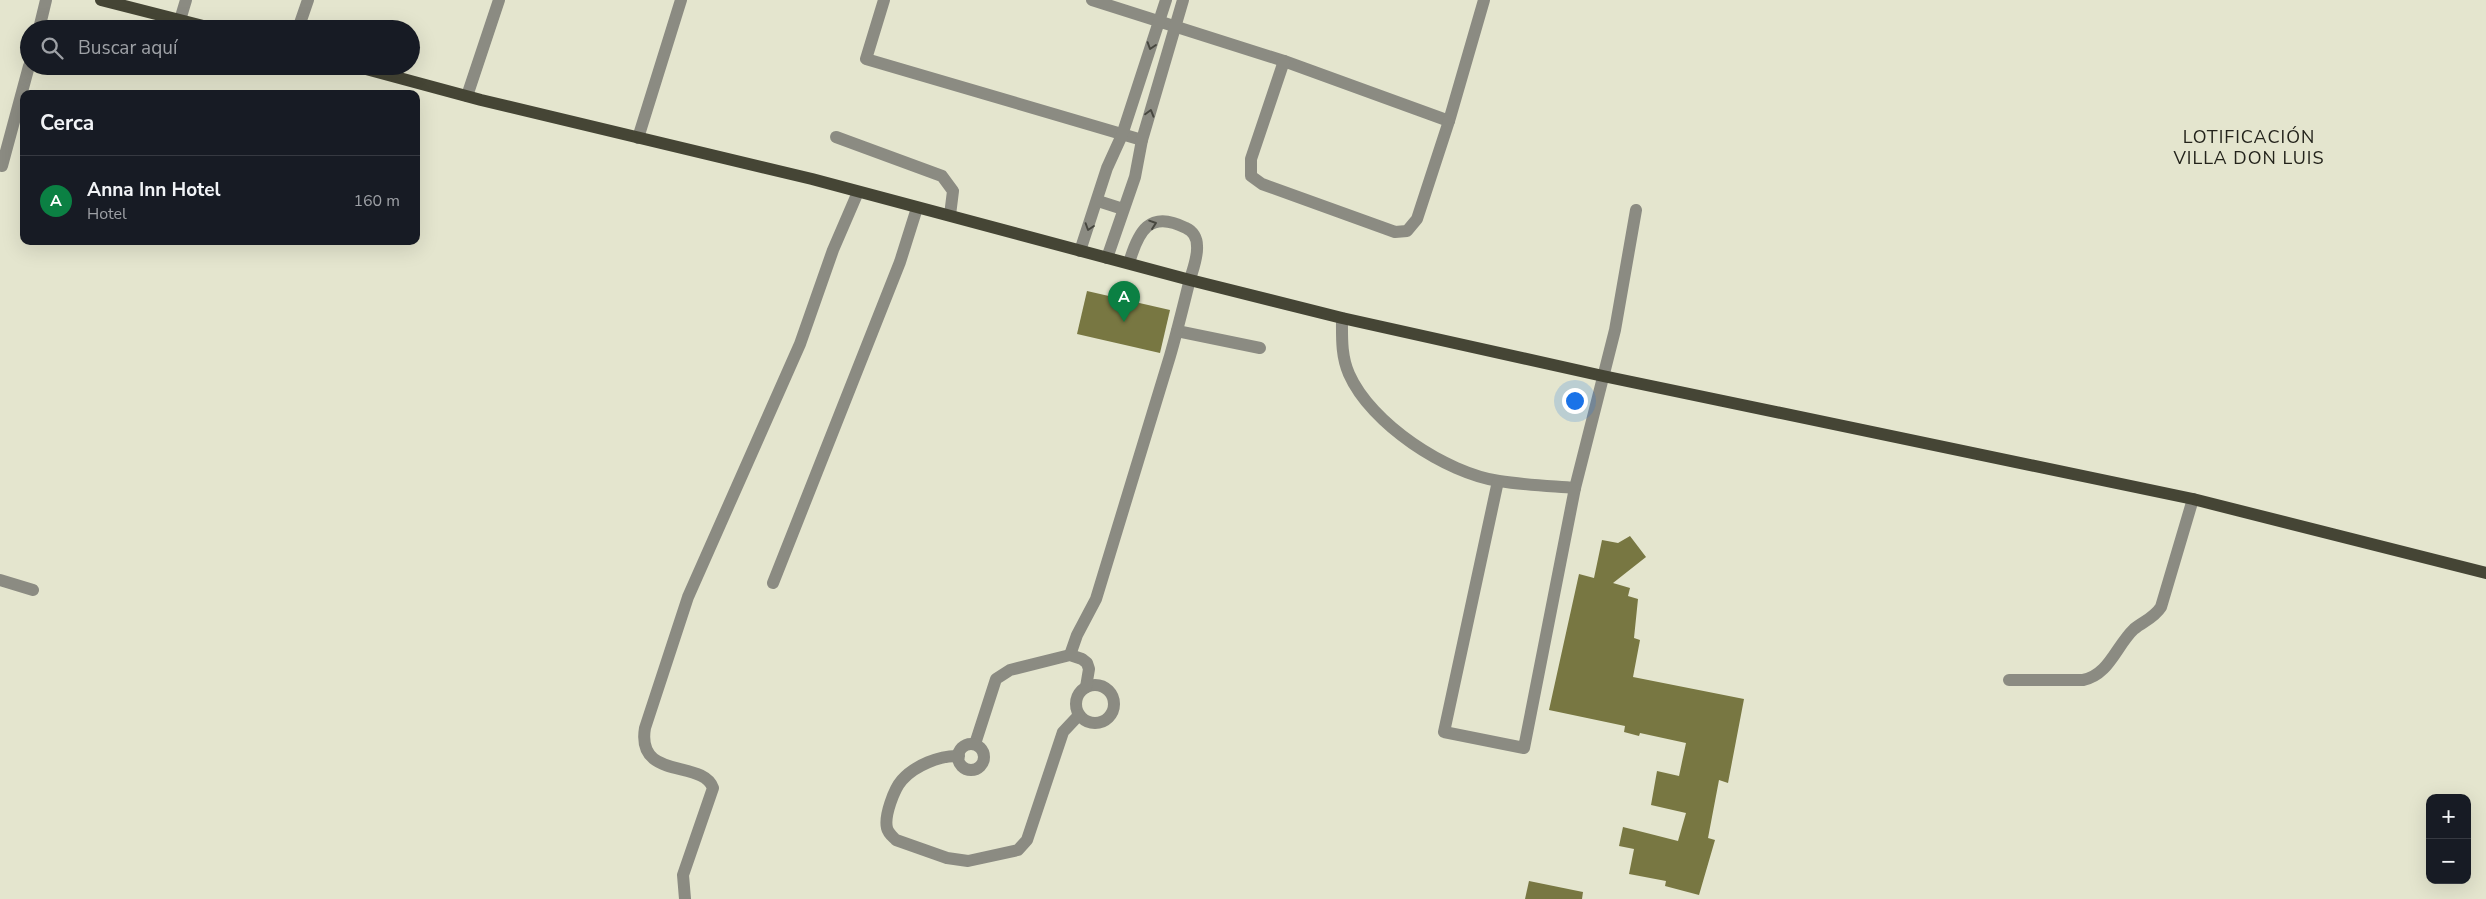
<!DOCTYPE html>
<html lang="es">
<head>
<meta charset="utf-8">
<style>
  body { margin:0; font-family:"Nunito Sans",sans-serif; background:#20242c; color:#f1f3f6 }
  .controls { position:absolute; right:15px; bottom:15px; display:grid; overflow:hidden; border-radius:10px; box-shadow:0 5px 20px #0002 }
  .controls button { width:45px; height:45px; display:grid; place-items:center; padding:0; border:0; border-bottom:1px solid #363941; background:#171b24; color:#f1f3f6; font:25px sans-serif }
  .you { position:absolute; left:1574px; top:400px; width:18px; height:18px; margin:-12px; border:4px solid #fff; border-radius:50%; background:#1a73e8; box-shadow:0 0 0 8px #1a73e833 }
  .badge { display:grid; place-items:center; width:32px; height:32px; border-radius:50%; background:#0b8043; color:#fff; font-size:16px; font-weight:700 }
  .pin { position:absolute; translate:-50% -41px; filter:drop-shadow(0 1px 2px #0008) }
  .pin::after { content:''; position:absolute; top:26px; width:18px; height:15px; background:inherit; clip-path:polygon(0 0,100% 0,50% 100%) }
  .list { margin:0; padding:0; list-style:none }
  h2 { display:flex; justify-content:space-between; align-items:center; height:65px; margin:0; padding:0 20px; font-size:21px }
  h2 small { font-size:16px; font-weight:400; color:#9ea1a6 }
  .list li { display:grid; grid-template-columns:32px 1fr auto; gap:15px; align-items:center; box-sizing:border-box; height:90px; padding:0 20px; border-top:1px solid #363941 }
  .list b { display:block; font-size:19px; white-space:nowrap }
  .list p { margin:0; font-size:16px; white-space:nowrap; color:#9ea1a6 }
  .list em { font-size:16px; font-style:normal; color:#9ea1a6 }
  .icon { flex:none; width:28px; height:28px; fill:none; stroke:currentColor; stroke-width:2; stroke-linecap:round; stroke-linejoin:round }
  .map { position:relative; flex:none; width:2486px; height:899px; overflow:hidden }
  .search { position:absolute; background:#171b24; box-shadow:0 5px 20px #0002; left:20px; top:20px; width:400px; height:55px; display:flex; align-items:center; gap:12px; box-sizing:border-box; padding:0 18px; border-radius:28px; color:#9ea1a6; font-size:19px }
  .panel { position:absolute; background:#171b24; box-shadow:0 5px 20px #0002; left:20px; top:90px; width:400px; height:155px; border-radius:10px }
  .map>svg:first-child { display:block }
  .building { fill:#787742 }
  .lines { fill:none; stroke-linecap:round; stroke-linejoin:round }
  .minor { stroke:#8b8b82; stroke-width:12 }
  .major { stroke:#454535; stroke-width:12 }
  .oneway { stroke:#47473f }
  .labels { text-anchor:middle; stroke-width:4; stroke-linejoin:round; paint-order:stroke }
  .neighbourhood-label { font-size:18px; letter-spacing:1px; fill:#23231b; stroke:#e4e5ce }
</style>
</head>
<body>
<div class="map">
<svg width="2486" height="899" viewBox="0 0 2486 899">
  <rect width="100%" height="100%" fill="#e4e5ce"/>
  <g class="building">
    <polygon points="1087,291 1170,310 1160,353 1077,334"/>
    <polygon points="1630,536 1646,557 1613,583 1630,588 1628,596 1638,599 1634,638 1640,640 1633,677 1744,699 1728,783 1719,780 1708,838 1715,840 1699,895 1665,886 1666,881 1629,874 1634,849 1619,846 1623,827 1678,841 1686,813 1651,805 1657,771 1679,776 1686,743 1640,733 1639,736 1624,732 1625,726 1549,710 1579,574 1594,578 1602,540 1618,543"/>
    <polygon points="1529,881 1583,892 1582,899 1525,899"/>
  </g>
  <g class="lines">
    <g class="minor">
      <polyline points="884,0 866,59 1142,140"/>
      <polyline points="1092,0 1284,61 1449,121"/>
      <polyline points="180,20 186,0"/>
      <polyline points="39,29 46,0"/>
      <polyline points="298,29 308,0"/>
      <polyline points="1284,61 1251,159 1251,176 1262,184 1395,232 1407,231 1417,219 1449,121 1484,0"/>
      <polyline points="467,96 499,0"/>
      <polyline points="836,137 942,176 953,191 950,215"/>
      <polyline points="638,138 681,0"/>
      <polyline points="2,166 29,66"/>
      <polyline points="1098,201 1123,209"/>
      <polyline points="1080,251 1107,168 1122,135 1166,0"/>
      <polyline points="1107,258 1135,177 1142,140 1183,0"/>
      <path d="M 1342,318 C 1342,337 1341,356 1349,374 C 1371,424 1446,473 1499,481 C 1524,485 1550,486 1575,488"/>
      <polyline points="1177,331 1260,348"/>
      <polyline points="1498,481 1444,732 1524,748 1575,488 1615,330 1636,210"/>
      <polyline points="0,580 33,590"/>
      <polyline points="773,583 900,262 917,208"/>
      <path d="M 1070,655 L 1077,635 L 1096,599 C 1121,518 1145,437 1170,356 C 1177,332 1183,307 1189,283 C 1192,271 1198,258 1197,246 C 1197,238 1193,231 1186,228 C 1149,209 1138,232 1129,263"/>
      <path d="M 2009,680 L 2083,680 C 2109,675 2116,646 2134,629 C 2144,621 2154,618 2161,607 L 2193,499"/>
      <circle cx="1095" cy="704" r="19"/>
      <polyline points="975,744 996,679 1010,670 1070,655 1082,659 1087,663 1089,669 1086,687"/>
      <circle cx="971" cy="757" r="13"/>
      <path d="M 959,756 C 940,755 914,766 902,780 C 894,789 884,816 887,828 C 888,833 892,836 896,840 L 947,858 L 968,861 L 1018,850 L 1027,840 L 1063,732 L 1079,715"/>
      <path d="M 685,899 L 683,875 L 713,788 C 703,759 636,781 645,728 L 688,597 L 800,344 L 833,250 L 858,192"/>
    </g>
    <g class="major">
      <polyline points="101,0 215,29"/>
      <polyline points="355,66 481,100 812,179 1190,280 1342,318 1603,376 2193,499 2486,573"/>
    </g>
  </g>
  <defs><path id="oneway-chevron" d="M-2-3.5L2.5 0L-2 3.5" fill="none" stroke-width="1.6" stroke-linecap="round" stroke-linejoin="round" transform="scale(1.25)"/></defs>
  <g class="oneway">
    <use href="#oneway-chevron" transform="translate(1151 46) rotate(108)"/>
    <use href="#oneway-chevron" transform="translate(1150 113) rotate(-74)"/>
    <use href="#oneway-chevron" transform="translate(1153 224) rotate(-19)"/>
    <use href="#oneway-chevron" transform="translate(1089 227) rotate(108)"/>
  </g>
  <g class="labels">
    <g class="neighbourhood-label">
      <text x="2249" y="143">LOTIFICACIÓN<tspan x="2249" dy="21">VILLA DON LUIS</tspan></text>
    </g>
  </g>
</svg>
<div class="controls">
<button>+</button>
<button>−</button>
</div>
<div class="you"></div>
<div class="pin badge" style="left:1124px;top:322px">A</div>
<div class="search"><svg class="icon" aria-label="search" viewBox="0 0 24 24"><circle cx="10" cy="10" r="6"/><path d="M15 15l6 6"/></svg>Buscar aquí</div>
<section class="panel">
<h2>Cerca<small></small></h2>
<ul class="list">
<li><span class="badge">A</span><div><b>Anna Inn Hotel</b><p>Hotel</p></div><em>160 m</em></li>
</ul>
</section>
</div>
</body>
</html>
